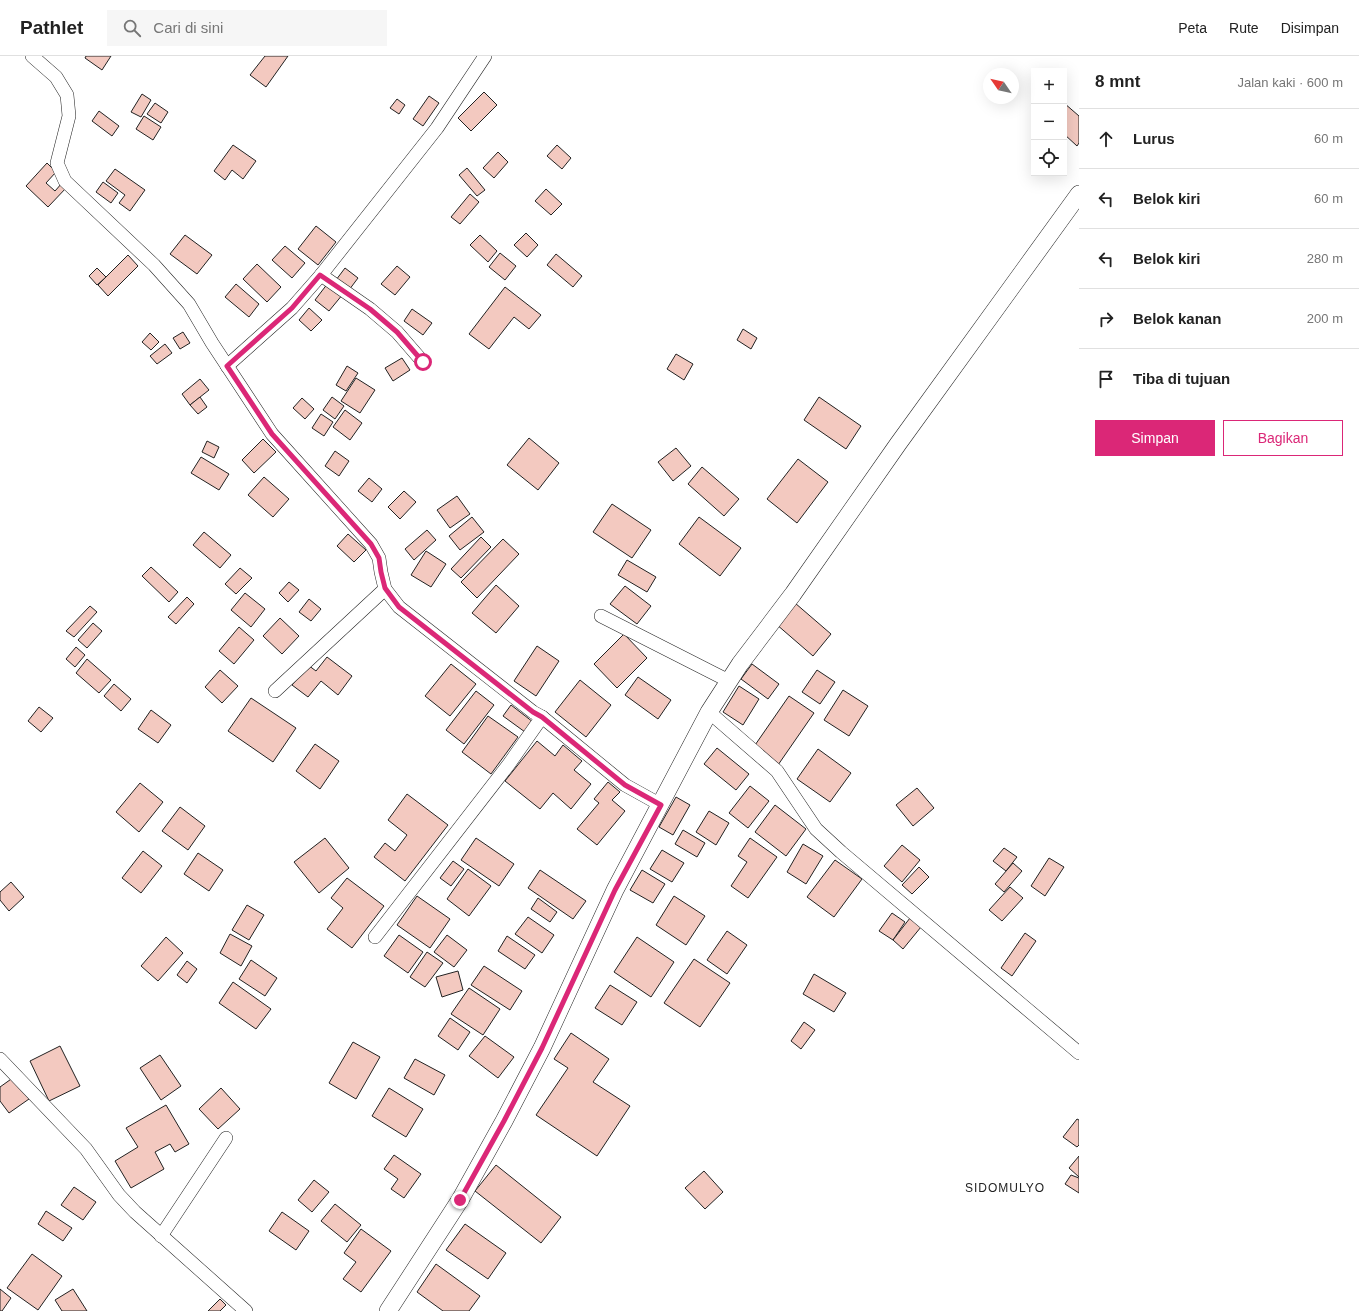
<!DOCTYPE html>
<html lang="id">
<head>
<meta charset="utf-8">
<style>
  body { margin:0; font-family:Arial,sans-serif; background:#f6f6f6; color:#222 }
  .controls { position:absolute; right:12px; top:12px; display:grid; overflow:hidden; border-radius:0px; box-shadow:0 4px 16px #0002 }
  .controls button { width:36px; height:36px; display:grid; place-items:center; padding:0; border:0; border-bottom:1px solid #e0e0e0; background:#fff; color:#222; font:20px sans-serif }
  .compass { position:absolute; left:983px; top:12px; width:36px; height:36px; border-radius:50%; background:#fff; box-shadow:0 4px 16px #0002; rotate:304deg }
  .stop { position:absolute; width:12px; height:12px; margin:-9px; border:3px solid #db2777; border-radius:50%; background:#fff }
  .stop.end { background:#db2777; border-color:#fff; box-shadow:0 1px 4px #0008 }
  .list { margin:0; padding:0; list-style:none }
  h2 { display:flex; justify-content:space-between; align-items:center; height:52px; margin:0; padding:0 16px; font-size:17px }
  h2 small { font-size:13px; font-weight:400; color:#767676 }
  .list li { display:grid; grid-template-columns:26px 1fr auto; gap:12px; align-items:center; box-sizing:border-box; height:60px; padding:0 16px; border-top:1px solid #e0e0e0 }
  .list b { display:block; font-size:15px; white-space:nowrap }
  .list em { font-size:13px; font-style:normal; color:#767676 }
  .actions { display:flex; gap:8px; padding:12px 16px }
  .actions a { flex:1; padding:9px 0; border:1px solid #db2777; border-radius:0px; text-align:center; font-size:14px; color:#db2777 }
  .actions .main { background:#db2777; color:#fff }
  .icon { flex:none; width:22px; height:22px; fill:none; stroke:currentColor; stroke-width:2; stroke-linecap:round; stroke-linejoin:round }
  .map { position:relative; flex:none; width:1079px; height:1255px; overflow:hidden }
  header { display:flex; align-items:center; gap:24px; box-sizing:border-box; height:56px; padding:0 20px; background:#fff; border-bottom:1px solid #e0e0e0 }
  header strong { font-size:19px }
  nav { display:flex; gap:22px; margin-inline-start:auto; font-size:14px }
  .search { width:280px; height:36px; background:#f6f6f6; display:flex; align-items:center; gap:10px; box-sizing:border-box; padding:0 14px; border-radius:0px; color:#767676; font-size:15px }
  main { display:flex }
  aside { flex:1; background:#fff }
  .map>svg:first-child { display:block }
  .building { fill:#f3c9c0; stroke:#222 }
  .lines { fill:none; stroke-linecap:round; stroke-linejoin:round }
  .minor-casing { stroke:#222; stroke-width:14 }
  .tertiary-casing { stroke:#222; stroke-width:18 }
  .minor { stroke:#fff; stroke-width:13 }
  .tertiary { stroke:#fff; stroke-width:17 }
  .route { stroke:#db2777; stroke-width:5 }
  .labels { text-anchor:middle; stroke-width:3; stroke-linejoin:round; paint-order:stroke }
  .quarter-label { font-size:12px; letter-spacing:1px; fill:#222; stroke:#fff }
</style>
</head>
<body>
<header>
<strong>Pathlet</strong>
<div class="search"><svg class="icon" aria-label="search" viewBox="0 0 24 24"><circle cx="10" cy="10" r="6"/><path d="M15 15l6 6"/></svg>Cari di sini</div>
<nav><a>Peta</a><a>Rute</a><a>Disimpan</a></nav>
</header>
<main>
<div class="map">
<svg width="1079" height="1255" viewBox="0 0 1079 1255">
  <rect width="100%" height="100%" fill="#fff"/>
  <g class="building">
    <polygon points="86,0 111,0 102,14 85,2"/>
    <polygon points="265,0 288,0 266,31 250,19"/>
    <polygon points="484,36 497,49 471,75 458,62"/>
    <polygon points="142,38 151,44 141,61 131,56"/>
    <polygon points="429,40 439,47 423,70 413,63"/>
    <polygon points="397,43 405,49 399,58 390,52"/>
    <polygon points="155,47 168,56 161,67 147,58"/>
    <polygon points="1064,47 1079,60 1079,87 1077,90 1064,78"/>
    <polygon points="99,55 119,70 112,80 92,65"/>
    <polygon points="144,60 161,71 153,84 136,73"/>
    <polygon points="233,89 256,105 243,123 232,114 225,124 214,115"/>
    <polygon points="557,89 571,102 562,113 547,100"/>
    <polygon points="498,96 508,106 494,122 483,112"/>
    <polygon points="47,107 56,116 46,127 55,135 62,127 67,131 48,151 26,130"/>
    <polygon points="467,112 485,134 477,140 459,119"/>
    <polygon points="115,113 145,134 130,155 119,147 125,139 106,125"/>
    <polygon points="103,126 118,137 111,147 96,136"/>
    <polygon points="546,133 562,148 551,159 535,145"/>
    <polygon points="470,138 479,146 460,168 451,161"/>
    <polygon points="316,170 336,186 318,209 298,193"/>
    <polygon points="526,177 538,189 527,201 514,189"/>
    <polygon points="185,179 212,199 197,218 170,198"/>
    <polygon points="480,179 497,195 488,206 470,189"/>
    <polygon points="285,190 305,207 292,222 272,204"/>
    <polygon points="500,197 516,210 505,224 489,211"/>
    <polygon points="556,198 582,220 573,231 547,209"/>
    <polygon points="128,199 138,210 108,240 98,229"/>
    <polygon points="257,208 281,231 267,246 243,223"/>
    <polygon points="397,210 410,221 395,239 381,228"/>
    <polygon points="97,212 106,221 97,229 89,220"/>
    <polygon points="345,212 358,222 349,234 336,224"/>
    <polygon points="328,227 343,238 329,255 315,244"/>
    <polygon points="236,228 259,248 249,261 225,241"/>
    <polygon points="505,231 541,259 529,273 514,261 489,293 469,278"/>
    <polygon points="309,252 322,264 311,275 299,264"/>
    <polygon points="412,253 432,267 423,279 404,265"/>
    <polygon points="743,273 757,282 751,293 737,284"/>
    <polygon points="183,276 190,287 180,293 173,282"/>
    <polygon points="150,277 159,286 151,294 142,286"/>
    <polygon points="165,288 172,297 157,308 150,300"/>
    <polygon points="676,298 693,308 684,324 667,313"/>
    <polygon points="402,302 410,314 393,325 385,312"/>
    <polygon points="347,310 358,317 346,335 336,329"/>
    <polygon points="356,322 375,334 360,357 341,345"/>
    <polygon points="200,323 209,334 190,349 182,338"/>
    <polygon points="200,341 207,351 198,358 190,349"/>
    <polygon points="332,341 344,350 335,363 323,354"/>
    <polygon points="819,341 861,370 846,393 804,364"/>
    <polygon points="302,342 314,353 305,363 293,352"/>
    <polygon points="345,354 362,367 350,384 333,371"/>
    <polygon points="321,358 333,366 324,380 312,372"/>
    <polygon points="529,382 559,407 538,434 507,409"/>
    <polygon points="263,383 276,396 254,417 242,404"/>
    <polygon points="207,385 219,391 214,402 202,396"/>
    <polygon points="676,392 691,410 673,425 658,406"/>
    <polygon points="335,395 349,405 339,420 325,410"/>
    <polygon points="201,401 229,418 219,434 191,417"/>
    <polygon points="798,403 828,426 797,467 767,443"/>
    <polygon points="702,411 739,443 724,460 688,428"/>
    <polygon points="264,421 289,443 273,461 248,439"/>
    <polygon points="369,422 382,433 372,446 358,435"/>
    <polygon points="404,435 416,446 400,463 388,451"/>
    <polygon points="457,440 470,458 450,472 437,454"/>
    <polygon points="612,448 651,474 632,502 593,476"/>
    <polygon points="472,461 484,476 460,494 449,480"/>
    <polygon points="699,461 741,492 720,520 679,488"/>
    <polygon points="427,474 436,484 414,504 405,493"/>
    <polygon points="204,476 231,499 220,512 193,489"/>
    <polygon points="348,478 366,494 354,506 337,490"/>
    <polygon points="481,481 491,491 461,522 451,513"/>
    <polygon points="503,483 519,498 477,542 461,526"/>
    <polygon points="426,495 446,508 431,531 411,519"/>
    <polygon points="627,504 656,521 647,536 618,519"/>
    <polygon points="151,511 178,536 169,546 142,520"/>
    <polygon points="240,512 252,522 236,538 225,528"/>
    <polygon points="289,526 299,534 288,546 279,537"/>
    <polygon points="496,529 519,550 496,577 472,557"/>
    <polygon points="625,530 651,550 637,568 610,548"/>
    <polygon points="245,537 265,553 251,571 231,554"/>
    <polygon points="187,541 194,548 176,568 168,561"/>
    <polygon points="309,543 321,553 311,565 299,556"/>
    <polygon points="795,547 831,578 813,600 776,568"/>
    <polygon points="90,550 97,556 74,581 66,575"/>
    <polygon points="280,562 299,580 282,598 263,580"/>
    <polygon points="93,567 102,575 87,592 78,584"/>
    <polygon points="239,571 254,584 234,608 219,595"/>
    <polygon points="624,578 647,602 617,632 594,608"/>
    <polygon points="537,590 559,605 536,640 514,625"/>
    <polygon points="76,591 85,599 75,611 66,603"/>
    <polygon points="327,601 352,620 338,639 321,625 308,641 292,629 308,609 316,615"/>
    <polygon points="87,603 111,624 99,637 76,617"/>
    <polygon points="451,608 476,628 450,660 425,640"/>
    <polygon points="752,608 779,628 768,643 741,623"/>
    <polygon points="220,614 238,630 222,647 205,631"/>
    <polygon points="817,614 835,626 820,648 802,636"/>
    <polygon points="638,621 671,644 658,663 625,639"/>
    <polygon points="580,624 611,649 586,681 555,656"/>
    <polygon points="114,628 131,643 121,655 104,640"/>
    <polygon points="739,630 759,643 743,669 723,656"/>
    <polygon points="843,634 868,650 849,680 824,664"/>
    <polygon points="476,635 494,649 464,688 446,674"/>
    <polygon points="789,640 814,657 778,709 753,692"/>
    <polygon points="251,642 296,672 273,706 228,675"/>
    <polygon points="511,649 533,666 525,676 503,660"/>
    <polygon points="39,651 53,662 41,676 28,665"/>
    <polygon points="151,654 171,669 158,687 138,673"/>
    <polygon points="488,660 518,681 491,718 462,696"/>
    <polygon points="537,685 555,700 563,689 582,705 574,714 591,728 571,753 553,737 540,753 505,725"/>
    <polygon points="315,688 339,705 320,733 296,715"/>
    <polygon points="717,692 749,718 736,734 704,708"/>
    <polygon points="818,693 851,717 830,746 797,723"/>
    <polygon points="608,726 620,736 612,744 625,755 597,789 577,773 599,747 594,743"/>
    <polygon points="140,727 163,746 139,776 116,756"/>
    <polygon points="750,730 769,745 748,772 729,757"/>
    <polygon points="917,732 934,752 913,770 896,749"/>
    <polygon points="407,738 448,769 405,825 374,801 385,787 395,795 407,779 388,764"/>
    <polygon points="676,741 690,749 673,779 659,771"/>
    <polygon points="775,749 806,773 786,800 755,776"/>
    <polygon points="180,751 205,770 188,794 162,775"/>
    <polygon points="709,755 729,767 716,789 696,776"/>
    <polygon points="683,774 705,787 697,801 675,788"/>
    <polygon points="325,782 349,812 319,837 294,806"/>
    <polygon points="476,782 514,808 499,830 461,804"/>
    <polygon points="750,782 777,801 748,842 731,830 747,806 738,800"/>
    <polygon points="803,788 823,800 806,828 787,816"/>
    <polygon points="902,789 920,804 902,826 884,810"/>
    <polygon points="1004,792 1017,801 1006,815 993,805"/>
    <polygon points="662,794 684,807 672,826 650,813"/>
    <polygon points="143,795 162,810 141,837 122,822"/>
    <polygon points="198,797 223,814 209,835 184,818"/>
    <polygon points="1049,802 1064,811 1045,840 1031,830"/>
    <polygon points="835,804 862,823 834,861 807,841"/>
    <polygon points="453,805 464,813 451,830 440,822"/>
    <polygon points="1013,807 1022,815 1004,836 995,828"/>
    <polygon points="919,811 929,821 912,838 902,829"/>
    <polygon points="468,813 491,830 469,860 447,843"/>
    <polygon points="540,814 586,845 573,863 528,832"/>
    <polygon points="642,814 665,828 653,847 630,834"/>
    <polygon points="347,822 384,850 352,892 327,873 343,852 331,842"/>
    <polygon points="11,826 24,841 9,855 0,844 0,836"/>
    <polygon points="1010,831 1023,842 1002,865 989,854"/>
    <polygon points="417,840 450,863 430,892 397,869"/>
    <polygon points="674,840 705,860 686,889 656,869"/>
    <polygon points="538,842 557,856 550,866 531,853"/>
    <polygon points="247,849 264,859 249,884 232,874"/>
    <polygon points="892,857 905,866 893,884 879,875"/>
    <polygon points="528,861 554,879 542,897 515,878"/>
    <polygon points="910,862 921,871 903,893 893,884"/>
    <polygon points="727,875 747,889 727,918 707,904"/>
    <polygon points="1025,877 1036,885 1012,920 1001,912"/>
    <polygon points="230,878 252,890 241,910 220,897"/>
    <polygon points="399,879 423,896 408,917 384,900"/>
    <polygon points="447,879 467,894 454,911 434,896"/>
    <polygon points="507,880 535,899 525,913 498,895"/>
    <polygon points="166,881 183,897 158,925 141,910"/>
    <polygon points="637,881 674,906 651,941 614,916"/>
    <polygon points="427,896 443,907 425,931 410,921"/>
    <polygon points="694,903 730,927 700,971 664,947"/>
    <polygon points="251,904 277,922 265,940 239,923"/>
    <polygon points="187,905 197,913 187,927 177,919"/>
    <polygon points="484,910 522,935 510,954 471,929"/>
    <polygon points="458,915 463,934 442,941 436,921"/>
    <polygon points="814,918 846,937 834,956 803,938"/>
    <polygon points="233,926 271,953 256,973 219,947"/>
    <polygon points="610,929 637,946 622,969 595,952"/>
    <polygon points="469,932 500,953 483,979 451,958"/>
    <polygon points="450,962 470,976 458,994 438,980"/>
    <polygon points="804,966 815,974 801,993 791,985"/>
    <polygon points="571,977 609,1003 593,1026 630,1050 597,1100 536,1059 568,1012 554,1003"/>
    <polygon points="485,980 514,1001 498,1022 469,1000"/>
    <polygon points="353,986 380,1001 356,1043 329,1027"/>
    <polygon points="60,990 80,1030 49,1045 30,1005"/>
    <polygon points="160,999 181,1030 161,1044 140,1012"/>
    <polygon points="415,1003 445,1019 434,1039 404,1022"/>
    <polygon points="14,1021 29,1043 9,1057 0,1045 0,1031"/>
    <polygon points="221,1032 240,1053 218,1073 199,1053"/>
    <polygon points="389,1032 423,1053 406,1081 372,1060"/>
    <polygon points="166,1049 189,1088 175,1096 170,1088 155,1096 164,1113 131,1132 115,1105 138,1091 126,1072"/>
    <polygon points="1077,1063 1079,1064 1079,1089 1077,1091 1063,1081"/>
    <polygon points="394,1099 421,1118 404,1142 391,1133 398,1123 384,1113"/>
    <polygon points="1079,1100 1079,1121 1069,1112"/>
    <polygon points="496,1109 561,1161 541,1187 475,1135"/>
    <polygon points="704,1115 723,1136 705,1153 685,1132"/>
    <polygon points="1071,1119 1079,1122 1079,1137 1065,1128"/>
    <polygon points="314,1124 329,1136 312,1156 298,1144"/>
    <polygon points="74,1131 96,1146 83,1164 61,1149"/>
    <polygon points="335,1148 361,1169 347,1186 321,1165"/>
    <polygon points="46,1155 72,1172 63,1185 38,1168"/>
    <polygon points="282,1156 309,1175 296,1194 269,1175"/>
    <polygon points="465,1168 506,1197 488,1223 446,1194"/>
    <polygon points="361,1173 391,1195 361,1236 343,1223 356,1206 344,1197"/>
    <polygon points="32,1198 62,1220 38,1254 7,1232"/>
    <polygon points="436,1208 480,1240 469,1255 443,1255 417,1236"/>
    <polygon points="0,1233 11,1242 2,1255 0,1255"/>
    <polygon points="73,1233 87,1255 62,1255 55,1244"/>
    <polygon points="220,1243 226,1249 220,1255 208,1255"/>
  </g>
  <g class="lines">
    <defs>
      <g id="minor">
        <polyline points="32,0 56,21 67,39 69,60 57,107 65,125 154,209 189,248 212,287 272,378 371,488 379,502 381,516 385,533 399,551 533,656 542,661 625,729 661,749"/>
        <polyline points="321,219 370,253 397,276 423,306"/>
        <polyline points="227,310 292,252 321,219 437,72 485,0"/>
        <polyline points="601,560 729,625"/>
        <polyline points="275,635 385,533"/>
        <polyline points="709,656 777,715 816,773 841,796 1079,997"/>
        <polyline points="375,881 509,708 542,661"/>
        <polyline points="0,1003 86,1093 119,1139 135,1156 246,1255"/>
        <polyline points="161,1180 226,1082"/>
      </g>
      <polyline id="tertiary" points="388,1255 460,1144 504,1065 542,992 615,834 709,656 740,608 793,538 898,388 1079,138"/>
    </defs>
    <use href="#minor" class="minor-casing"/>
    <use href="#tertiary" class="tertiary-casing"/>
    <use href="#minor" class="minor"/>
    <use href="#tertiary" class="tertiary"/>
  </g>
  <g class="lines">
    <polyline class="route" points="423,306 397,276 370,253 320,219 292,252 227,310 272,378 371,488 379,502 381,516 385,532 399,551 533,656 542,661 625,729 661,749 615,834 542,992 504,1065 460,1144"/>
  </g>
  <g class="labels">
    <g class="quarter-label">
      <text x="1005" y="1136">SIDOMULYO</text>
    </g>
  </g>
</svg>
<div class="controls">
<button>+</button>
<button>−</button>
<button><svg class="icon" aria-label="locate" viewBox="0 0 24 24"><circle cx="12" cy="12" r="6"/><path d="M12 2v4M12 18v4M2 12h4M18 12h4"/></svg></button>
</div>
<svg class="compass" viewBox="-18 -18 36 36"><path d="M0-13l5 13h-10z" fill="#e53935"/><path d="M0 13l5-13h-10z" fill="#767676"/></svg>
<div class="stop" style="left:423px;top:306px"></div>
<div class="stop end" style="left:460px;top:1144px"></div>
</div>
<aside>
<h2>8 mnt<small>Jalan kaki · 600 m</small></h2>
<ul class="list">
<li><svg class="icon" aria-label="ahead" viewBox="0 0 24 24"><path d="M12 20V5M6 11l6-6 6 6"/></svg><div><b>Lurus</b></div><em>60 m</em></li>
<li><svg class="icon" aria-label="left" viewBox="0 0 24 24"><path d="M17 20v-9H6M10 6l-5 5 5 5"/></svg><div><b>Belok kiri</b></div><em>60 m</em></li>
<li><svg class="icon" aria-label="left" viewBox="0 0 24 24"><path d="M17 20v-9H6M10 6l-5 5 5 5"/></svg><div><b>Belok kiri</b></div><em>280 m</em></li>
<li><svg class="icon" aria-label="right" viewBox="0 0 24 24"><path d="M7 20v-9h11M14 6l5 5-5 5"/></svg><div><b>Belok kanan</b></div><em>200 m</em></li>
<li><svg class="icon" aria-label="arrive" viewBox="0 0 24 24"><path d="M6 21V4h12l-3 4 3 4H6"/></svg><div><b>Tiba di tujuan</b></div></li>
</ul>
<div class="actions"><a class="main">Simpan</a><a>Bagikan</a></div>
</aside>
</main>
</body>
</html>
